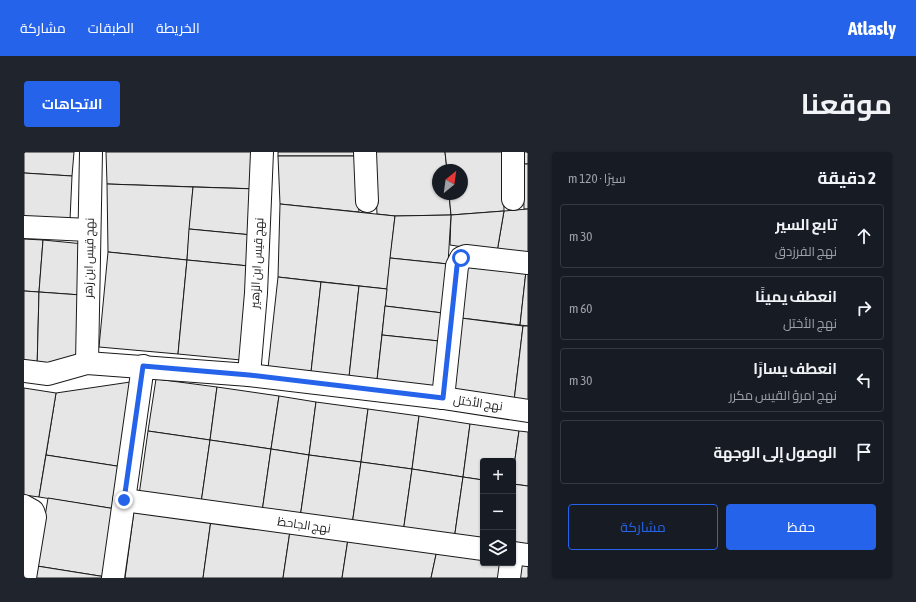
<!DOCTYPE html>
<html lang="ar">
<head>
<meta charset="utf-8">
<style>
  body { margin:0; font-family:"Asap Condensed",Cairo,sans-serif; background:#20242c; color:#f1f3f6; direction:rtl }
  .controls { position:absolute; right:12px; bottom:12px; display:grid; overflow:hidden; border-radius:4px; box-shadow:0 1px 3px #0004 }
  .controls button { width:36px; height:36px; display:grid; place-items:center; padding:0; border:0; border-bottom:1px solid #363941; background:#171b24; color:#f1f3f6; font:20px sans-serif }
  .compass { position:absolute; left:408px; top:12px; width:36px; height:36px; border-radius:50%; background:#171b24; box-shadow:0 1px 3px #0004; rotate:29deg }
  .stop { position:absolute; width:12px; height:12px; margin:-9px; border:3px solid #2563eb; border-radius:50%; background:#fff }
  .stop.end { background:#2563eb; border-color:#fff; box-shadow:0 1px 4px #0008 }
  .list { margin:0; padding:0; list-style:none }
  h2 { display:flex; justify-content:space-between; align-items:center; height:52px; margin:0; padding:0 16px; font-size:17px }
  h2 small { font-size:13px; font-weight:400; color:#9ea1a6 }
  .list li { display:grid; grid-template-columns:26px 1fr auto; gap:12px; align-items:center; box-sizing:border-box; height:64px; margin:0 8px 8px; padding:0 8px; border:1px solid #363941; border-radius:4px }
  .list b { display:block; font-size:15px; white-space:nowrap }
  .list p { margin:0; font-size:13px; white-space:nowrap; color:#9ea1a6 }
  .list em { font-size:13px; font-style:normal; color:#9ea1a6 }
  .actions { display:flex; gap:8px; padding:12px 16px }
  .actions a { flex:1; padding:9px 0; border:1px solid #2563eb; border-radius:4px; text-align:center; font-size:14px; color:#2563eb }
  .actions .main { background:#2563eb; color:#fff }
  .icon { flex:none; width:22px; height:22px; fill:none; stroke:currentColor; stroke-width:2; stroke-linecap:round; stroke-linejoin:round }
  .map { position:relative; flex:none; width:504px; height:426px; overflow:hidden; direction:ltr; border-radius:4px }
  header { display:flex; align-items:center; gap:24px; box-sizing:border-box; height:56px; padding:0 20px; background:#2563eb; color:#fff }
  header strong { font-size:19px }
  nav { display:flex; gap:22px; margin-inline-start:auto; font-size:14px }
  .intro { display:flex; align-items:center; justify-content:space-between; box-sizing:border-box; height:96px; padding:0 24px }
  h1 { margin:0; font-size:28px }
  .button { padding:10px 18px; border-radius:4px; background:#2563eb; color:#fff; font-size:14px; font-weight:700 }
  main { display:flex; gap:24px; padding:0 24px }
  aside { flex:1; background:#171b24; border-radius:4px; box-shadow:0 1px 3px #0004 }
  .map>svg:first-child { display:block }
  .building { fill:#e6e6e6; stroke:#1a1a1a }
  .lines { fill:none; stroke-linecap:round; stroke-linejoin:round }
  .street-casing { stroke:#1a1a1a; stroke-width:24 }
  .street { stroke:#fff; stroke-width:22 }
  .route { stroke:#2563eb; stroke-width:5 }
  .labels { text-anchor:middle; stroke-width:3; stroke-linejoin:round; paint-order:stroke }
  .street-label { font-size:12px; fill:#1a1a1a; stroke:#fff }
</style>
</head>
<body>
<header>
<strong>Atlasly</strong>
<nav><a>الخريطة</a><a>الطبقات</a><a>مشاركة</a></nav>
</header>
<div class="intro"><h1>موقعنا</h1><a class="button">الاتجاهات</a></div>
<main>
<aside>
<h2>2 دقيقة<small>سيرًا · 120 m</small></h2>
<ul class="list">
<li><svg class="icon" aria-label="ahead" viewBox="0 0 24 24"><path d="M12 20V5M6 11l6-6 6 6"/></svg><div><b>تابع السير</b><p>نهج الفرزدق</p></div><em>30 m</em></li>
<li><svg class="icon" aria-label="right" viewBox="0 0 24 24"><path d="M7 20v-9h11M14 6l5 5-5 5"/></svg><div><b>انعطف يمينًا</b><p>نهج الأختل</p></div><em>60 m</em></li>
<li><svg class="icon" aria-label="left" viewBox="0 0 24 24"><path d="M17 20v-9H6M10 6l-5 5 5 5"/></svg><div><b>انعطف يسارًا</b><p>نهج امرؤ القيس مكرر</p></div><em>30 m</em></li>
<li><svg class="icon" aria-label="arrive" viewBox="0 0 24 24"><path d="M6 21V4h12l-3 4 3 4H6"/></svg><div><b>الوصول إلى الوجهة</b></div></li>
</ul>
<div class="actions"><a class="main">حفظ</a><a>مشاركة</a></div>
</aside>
<div class="map">
<svg width="504" height="426" viewBox="0 0 504 426">
  <rect width="100%" height="100%" fill="#fff"/>
  <g class="building">
    <polygon points="0,0 50,0 48,24 0,21"/>
    <polygon points="82,0 233,0 234,37 83,32"/>
    <rect x="254" y="0" width="77" height="4"/>
    <polygon points="350,0 421,0 423,18 414,18 414,42 425,42 427,63 371,64 353,62"/>
    <polygon points="421,0 479,0 480,59 427,63 425,42 438,42 438,18 423,18"/>
    <rect x="499" y="0" width="5" height="12"/>
    <polygon points="254,4 331,4 335,60 256,52"/>
    <polygon points="499,12 504,12 504,57 500,57"/>
    <polygon points="0,21 48,24 46,68 0,65"/>
    <polygon points="83,32 169,35 163,108 84,100"/>
    <polygon points="169,35 234,37 228,83 165,77"/>
    <polygon points="256,52 371,64 363,137 254,125"/>
    <polygon points="504,57 504,103 473,100 480,59"/>
    <polygon points="480,59 473,100 426,93 427,63"/>
    <polygon points="427,63 424,112 366,106 371,64"/>
    <polygon points="165,77 228,83 225,114 163,108"/>
    <polygon points="0,87 19,88 15,140 0,139"/>
    <polygon points="19,88 60,92 57,143 15,140"/>
    <polygon points="84,100 163,108 154,202 75,195"/>
    <polygon points="366,106 424,112 419,161 361,154"/>
    <polygon points="163,108 225,114 217,208 154,202"/>
    <polygon points="443,112 502,119 496,173 437,166"/>
    <polygon points="502,119 504,119 504,174 496,173"/>
    <polygon points="254,125 297,130 287,220 244,216"/>
    <polygon points="297,130 335,134 325,225 287,220"/>
    <polygon points="335,134 363,137 353,228 325,225"/>
    <polygon points="0,139 15,140 13,218 0,216"/>
    <polygon points="15,140 57,143 52,209 13,218"/>
    <polygon points="361,154 419,161 415,189 358,183"/>
    <polygon points="437,166 499,174 490,249 428,242"/>
    <polygon points="499,174 504,174 504,251 490,249"/>
    <polygon points="358,183 415,189 410,234 353,228"/>
    <polygon points="132,227 193,235 186,288 124,279"/>
    <polygon points="113,229 99,315 22,303 32,241"/>
    <polygon points="193,235 255,244 247,297 186,288"/>
    <polygon points="0,236 32,241 15,345 0,343"/>
    <polygon points="255,244 292,250 285,303 247,297"/>
    <polygon points="292,250 344,257 337,310 285,303"/>
    <polygon points="344,257 395,264 388,317 337,310"/>
    <polygon points="395,264 446,272 439,325 388,317"/>
    <polygon points="446,272 495,279 489,321 489,309 459,309 459,328 439,325"/>
    <polygon points="124,279 186,288 177,351 115,343"/>
    <polygon points="495,279 504,280 504,334 489,332 489,321"/>
    <polygon points="186,288 247,297 238,360 177,351"/>
    <polygon points="247,297 285,303 276,366 238,360"/>
    <polygon points="22,303 99,315 92,357 15,345"/>
    <polygon points="285,303 337,310 328,373 276,366"/>
    <polygon points="337,310 388,317 379,381 328,373"/>
    <polygon points="388,317 439,325 430,388 379,381"/>
    <polygon points="439,325 459,328 459,392 430,388"/>
    <polygon points="489,332 504,334 504,398 489,396"/>
    <polygon points="24,346 92,357 82,425 13,414"/>
    <polygon points="110,359 187,368 179,426 101,426"/>
    <polygon points="187,368 266,379 259,426 179,426"/>
    <polygon points="266,379 324,387 318,426 259,426"/>
    <polygon points="324,387 413,398 407,426 318,426"/>
    <polygon points="413,398 459,406 459,411 482,411 479,426 407,426"/>
    <polygon points="496,410 504,411 504,426 494,426"/>
    <polygon points="13,414 82,425 82,426 11,426"/>
  </g>
  <g class="lines">
    <defs>
      <g id="street">
        <polyline points="341,0 343,49"/>
        <polyline points="489,0 489,47"/>
        <polyline points="0,75 65,78"/>
        <polyline points="63,211 67,0"/>
        <polyline points="0,219 24,222 63,211 225,223 419,246 504,259"/>
        <polyline points="225,223 232,141 238,0"/>
        <polyline points="419,246 433,114 437,106 442,104 504,111"/>
        <polyline points="100,348 459,397"/>
        <polyline points="0,354 9,359 11,365 1,426"/>
        <polyline points="489,401 504,403"/>
        <polyline points="89,426 119,214"/>
        <polyline points="485,426 487,411"/>
      </g>
    </defs>
    <use href="#street" class="street-casing"/>
    <use href="#street" class="street"/>
  </g>
  <g class="lines">
    <polyline class="route" points="100,348 119,214 225,223 419,246 433,114 437,106"/>
  </g>
  <g class="labels">
    <g class="street-label">
      <text transform="translate(65 106) rotate(-89)" y="4">نهج قيس ابن زهر</text>
      <text transform="translate(233 111) rotate(-87)" y="4">نهج قيس ابن الزهير</text>
      <text transform="translate(454 251) rotate(8)" y="4">نهج الأختل</text>
      <text transform="translate(280 373) rotate(8)" y="4">نهج الجاحظ</text>
    </g>
  </g>
</svg>
<div class="controls">
<button>+</button>
<button>−</button>
<button><svg class="icon" aria-label="layers" viewBox="0 0 24 24"><path d="M12 4l9 5-9 5-9-5zM3 14l9 5 9-5"/></svg></button>
</div>
<svg class="compass" viewBox="-18 -18 36 36"><path d="M0-13l5 13h-10z" fill="#e53935"/><path d="M0 13l5-13h-10z" fill="#9ea1a6"/></svg>
<div class="stop" style="left:437px;top:106px"></div>
<div class="stop end" style="left:100px;top:348px"></div>
</div>
</main>
</body>
</html>
